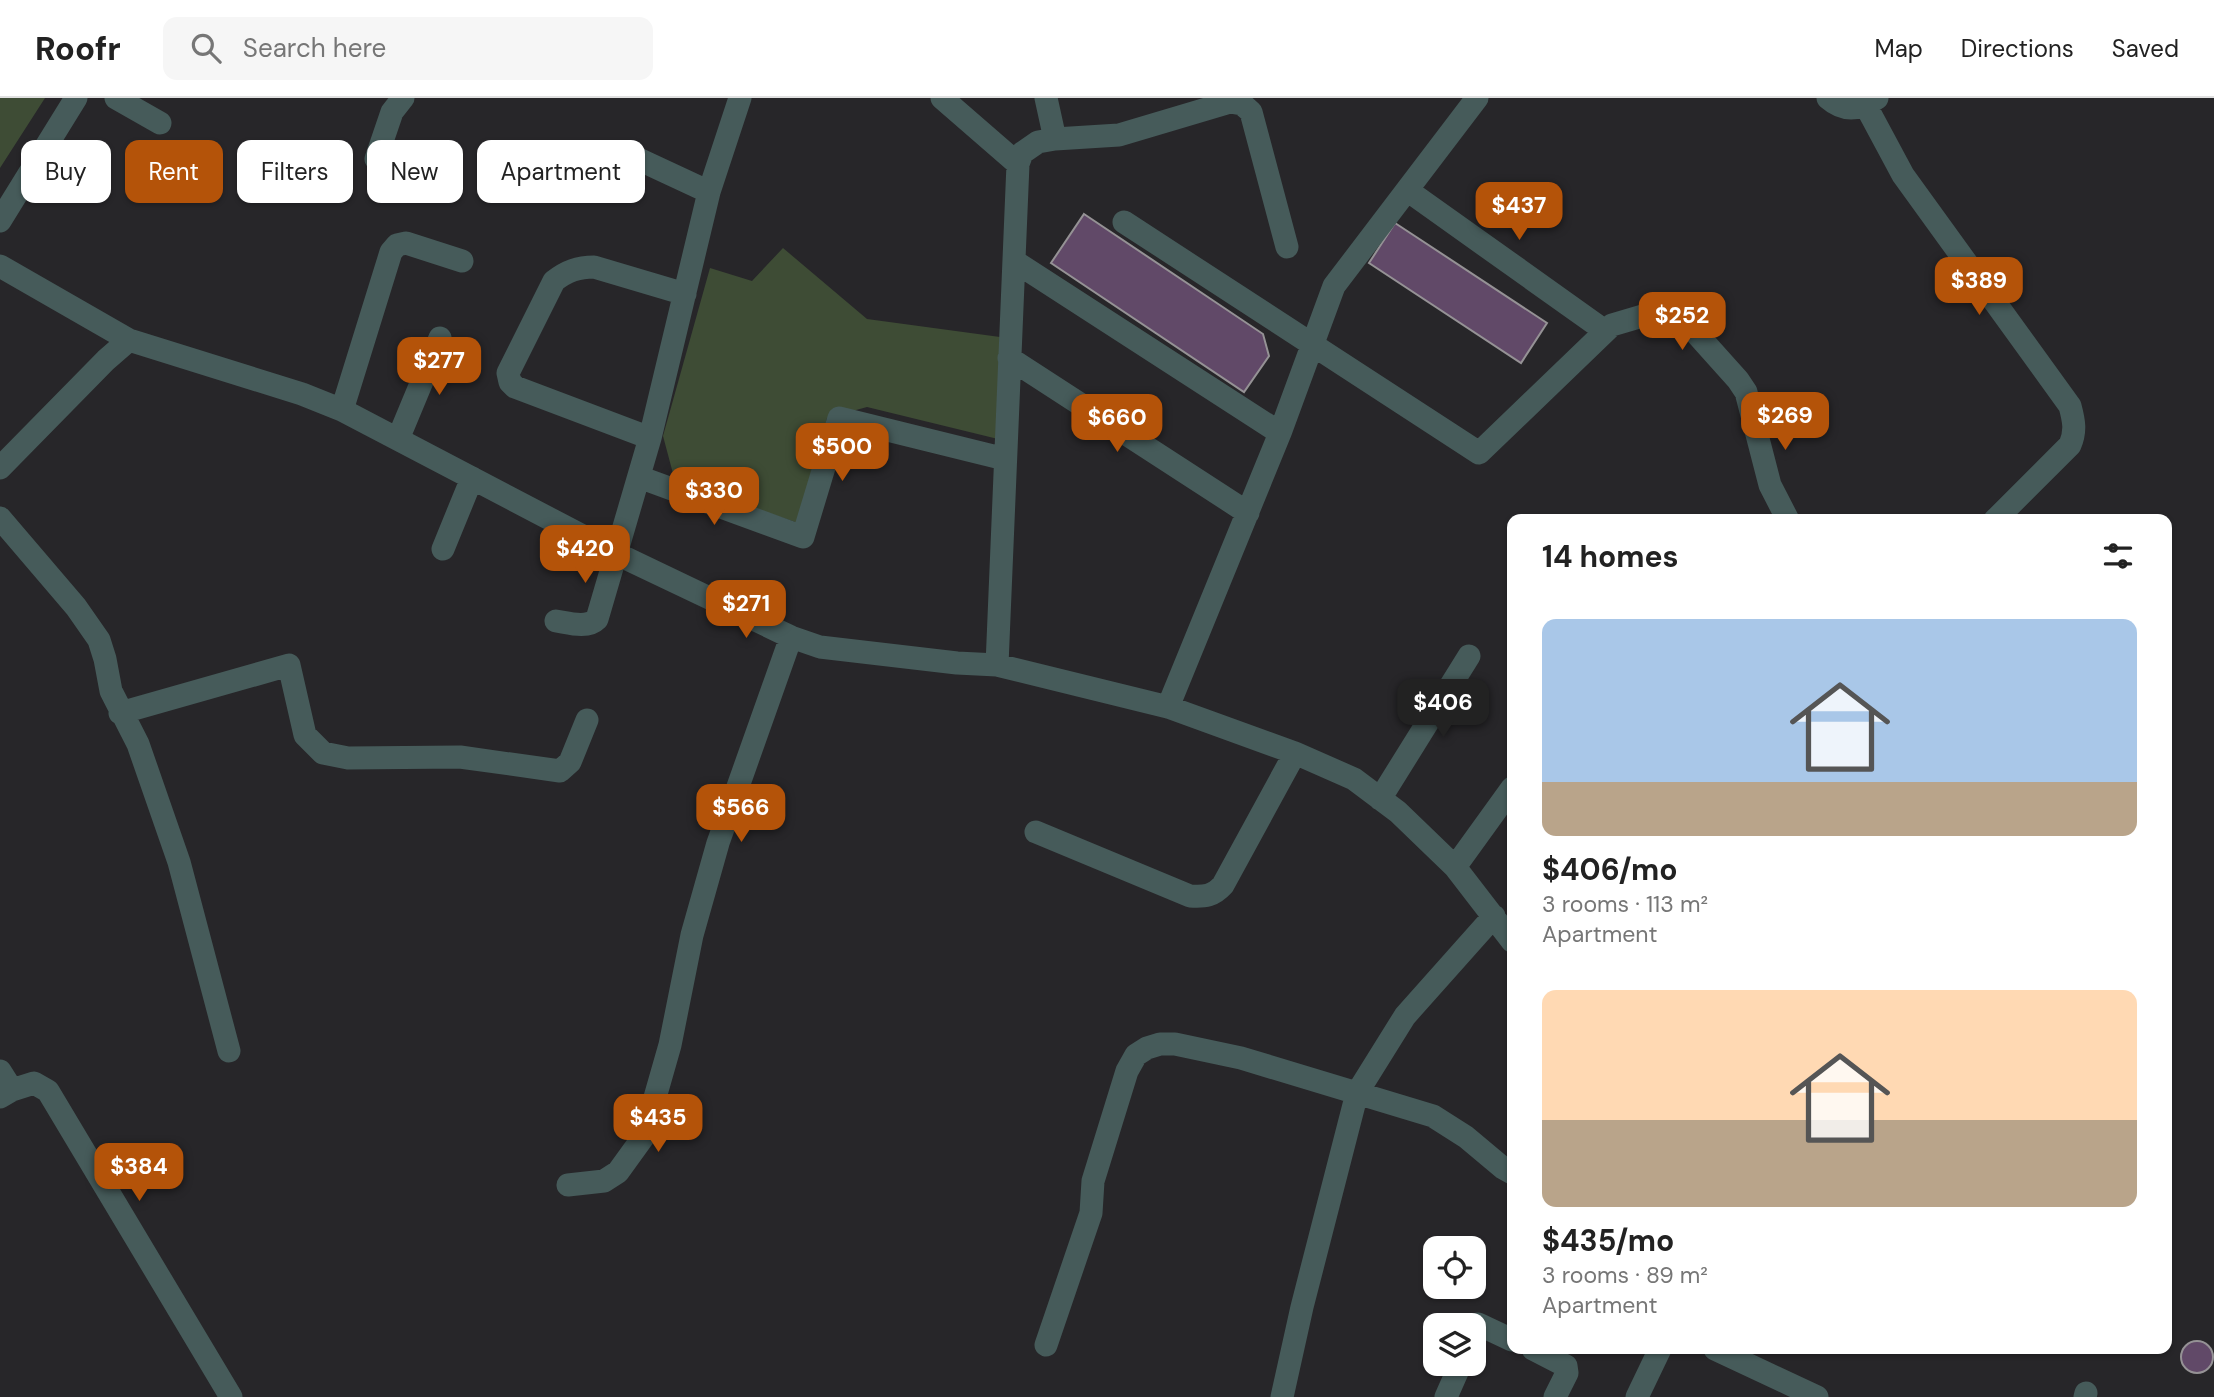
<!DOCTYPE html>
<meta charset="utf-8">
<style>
body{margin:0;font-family:"DM Sans",sans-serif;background:#f6f6f6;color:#222;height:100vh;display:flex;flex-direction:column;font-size:26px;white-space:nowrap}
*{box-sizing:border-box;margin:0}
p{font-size:23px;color:#767676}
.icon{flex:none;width:38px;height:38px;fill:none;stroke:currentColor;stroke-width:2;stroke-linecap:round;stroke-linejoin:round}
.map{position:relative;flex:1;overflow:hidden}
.side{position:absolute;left:1507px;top:416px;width:665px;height:840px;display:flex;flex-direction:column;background:#fff;border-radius:14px;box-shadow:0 2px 5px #0004}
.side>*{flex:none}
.guide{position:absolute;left:21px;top:42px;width:665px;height:63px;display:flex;gap:14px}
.buttons{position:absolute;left:1423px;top:1138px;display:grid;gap:14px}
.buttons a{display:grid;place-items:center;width:63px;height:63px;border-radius:14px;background:#fff;box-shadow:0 2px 5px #0004;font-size:35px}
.price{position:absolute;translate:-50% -60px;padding:0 16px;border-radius:14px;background:#b45309;color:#fff;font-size:23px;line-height:46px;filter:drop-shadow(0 2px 4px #0008)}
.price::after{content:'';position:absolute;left:50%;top:42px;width:21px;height:16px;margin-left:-10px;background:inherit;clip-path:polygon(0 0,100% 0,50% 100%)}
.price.current{background:#222;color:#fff}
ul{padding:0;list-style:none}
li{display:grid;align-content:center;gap:14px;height:371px;padding:0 35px}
li span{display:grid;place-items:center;height:217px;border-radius:14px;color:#555}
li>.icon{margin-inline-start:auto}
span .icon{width:126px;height:126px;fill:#fffc;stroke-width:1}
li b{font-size:30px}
h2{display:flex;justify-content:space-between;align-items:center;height:84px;padding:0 35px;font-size:30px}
.pill{padding:0 24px;border-radius:14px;background:#fff;box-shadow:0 2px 5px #0004;font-size:24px;line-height:63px}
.pill.current{background:#b45309;color:#fff}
header{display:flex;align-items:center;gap:42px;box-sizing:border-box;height:98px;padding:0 35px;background:#fff;border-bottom:2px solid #e0e0e0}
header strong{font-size:33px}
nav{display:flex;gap:38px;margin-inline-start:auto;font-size:24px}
.search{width:490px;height:63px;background:#f6f6f6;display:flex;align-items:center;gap:18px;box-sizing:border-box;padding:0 24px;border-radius:14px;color:#767676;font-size:26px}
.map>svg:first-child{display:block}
.green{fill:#3e4c35}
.building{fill:#614968;stroke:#959295;stroke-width:2}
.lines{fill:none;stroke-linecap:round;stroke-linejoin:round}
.minor{stroke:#465b5a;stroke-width:23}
</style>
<header>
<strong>Roofr</strong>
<div class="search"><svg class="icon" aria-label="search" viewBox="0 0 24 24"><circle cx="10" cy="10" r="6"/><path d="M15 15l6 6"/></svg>Search here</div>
<nav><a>Map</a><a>Directions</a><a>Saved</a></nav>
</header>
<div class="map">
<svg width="2214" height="1299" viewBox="0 0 2214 1299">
<rect width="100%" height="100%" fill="#272629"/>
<!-- green -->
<path class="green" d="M0 0H45L0 70Z
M783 150 867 221 1000 239 998 341 867 309 827 320 801 426 675 383 663 338 710 170 752 183Z"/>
<!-- building -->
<path class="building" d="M1084 116 1263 236 1269 258 1244 294 1051 165Z
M1395 125 1547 225 1521 265 1369 165Z
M2181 1259a16 16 0 1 1 32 0a16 16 0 1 1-32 0Z"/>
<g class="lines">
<!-- minor -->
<path class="minor" d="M116 0 160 25
M942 0 1018 66
M1046 0 1055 41
M1828 0C1844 14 1860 12 1877 0
M1866 8 1903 77 2070 308C2074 323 2076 333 2070 347L1995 422
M636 60 709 94
M376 61 392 14 403 0
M1407 92 1605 233
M0 123 76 0
M1124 124 1479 355 1612 227 1656 214 1675 215 1686 224 1738 282 1746 294 1770 387 1788 422
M1014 163 1280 335
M0 168 129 242 302 296 342 312 617 456 791 539 820 549 957 565 997 567 1168 609 1295 655 1354 681 1398 714 1455 769 1512 843
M1009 260 1248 415
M342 312 391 154 397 147 406 145 462 163
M650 340 515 289 510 284 508 275 554 183C567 173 578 169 594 169L685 196
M398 341 440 240
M0 370 106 262 129 242
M639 379 803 439 839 320 1005 361
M0 420 76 509 99 542 105 561 111 593 138 646 179 764 229 953
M443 451 472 380
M556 523C569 525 587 531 597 521L650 340 709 94 740 0
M997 567 1018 66 1022 55 1038 44 1055 41 1119 37 1230 4 1242 6 1251 14 1287 149
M1168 609 1280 335 1334 188 1477 0
M120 615 289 567 305 637 323 655 348 660 460 659 560 673 570 664 587 622
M1380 701 1469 558
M1036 734 1190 798C1205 799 1213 798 1223 787L1295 655
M1455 769 1512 690
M0 973 12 992
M0 999 12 992 34 985 48 993 231 1299
M568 1087 604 1083 618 1074 644 1038 670 947 692 837 718 745 791 539
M1474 1236 1478 1226 1512 1242
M1046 1247 1091 1115 1093 1083 1127 973 1136 957 1147 950 1160 946H1175L1241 960 1433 1018 1466 1039 1503 1070 1512 1075
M1533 1251 1566 1268 1567 1275 1555 1299
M1715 1251 1817 1299
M1282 1299 1302 1209 1357 995 1405 918 1494 818
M1446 1299 1461 1265
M1637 1299 1660 1251
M2085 1299 2086 1295"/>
</g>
</svg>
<div class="buttons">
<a><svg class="icon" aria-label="locate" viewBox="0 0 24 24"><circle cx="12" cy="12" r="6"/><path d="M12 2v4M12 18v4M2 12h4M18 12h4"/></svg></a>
<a><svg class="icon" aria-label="layers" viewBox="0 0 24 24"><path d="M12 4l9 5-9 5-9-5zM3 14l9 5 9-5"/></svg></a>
</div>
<b class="price" style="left:1519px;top:144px">$437</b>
<b class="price" style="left:1979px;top:219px">$389</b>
<b class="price" style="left:1682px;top:254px">$252</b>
<b class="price" style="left:439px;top:299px">$277</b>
<b class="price" style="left:1785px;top:354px">$269</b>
<b class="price" style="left:1117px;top:356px">$660</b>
<b class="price" style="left:842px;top:385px">$500</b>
<b class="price" style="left:714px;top:429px">$330</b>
<b class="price" style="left:585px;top:487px">$420</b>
<b class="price" style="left:746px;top:542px">$271</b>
<b class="price current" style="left:1443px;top:641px">$406</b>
<b class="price" style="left:741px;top:746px">$566</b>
<b class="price" style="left:658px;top:1056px">$435</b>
<b class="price" style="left:139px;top:1105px">$384</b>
<div class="guide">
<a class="pill">Buy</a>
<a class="pill current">Rent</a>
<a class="pill">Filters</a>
<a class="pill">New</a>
<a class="pill">Apartment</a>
</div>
<section class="side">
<h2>14 homes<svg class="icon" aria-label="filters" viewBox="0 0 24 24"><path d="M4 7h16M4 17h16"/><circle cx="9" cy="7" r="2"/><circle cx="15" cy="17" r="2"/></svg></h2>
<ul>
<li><span style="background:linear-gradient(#a9c7e8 75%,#b9a48a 0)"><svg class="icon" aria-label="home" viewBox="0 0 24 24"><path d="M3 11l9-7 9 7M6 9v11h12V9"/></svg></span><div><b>$406/mo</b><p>3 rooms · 113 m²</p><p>Apartment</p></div></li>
<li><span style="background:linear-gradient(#ffd9b3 60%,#b9a48a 0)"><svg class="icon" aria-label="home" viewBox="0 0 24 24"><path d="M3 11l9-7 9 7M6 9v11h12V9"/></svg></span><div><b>$435/mo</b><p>3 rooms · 89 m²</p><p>Apartment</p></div></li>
</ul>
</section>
</div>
